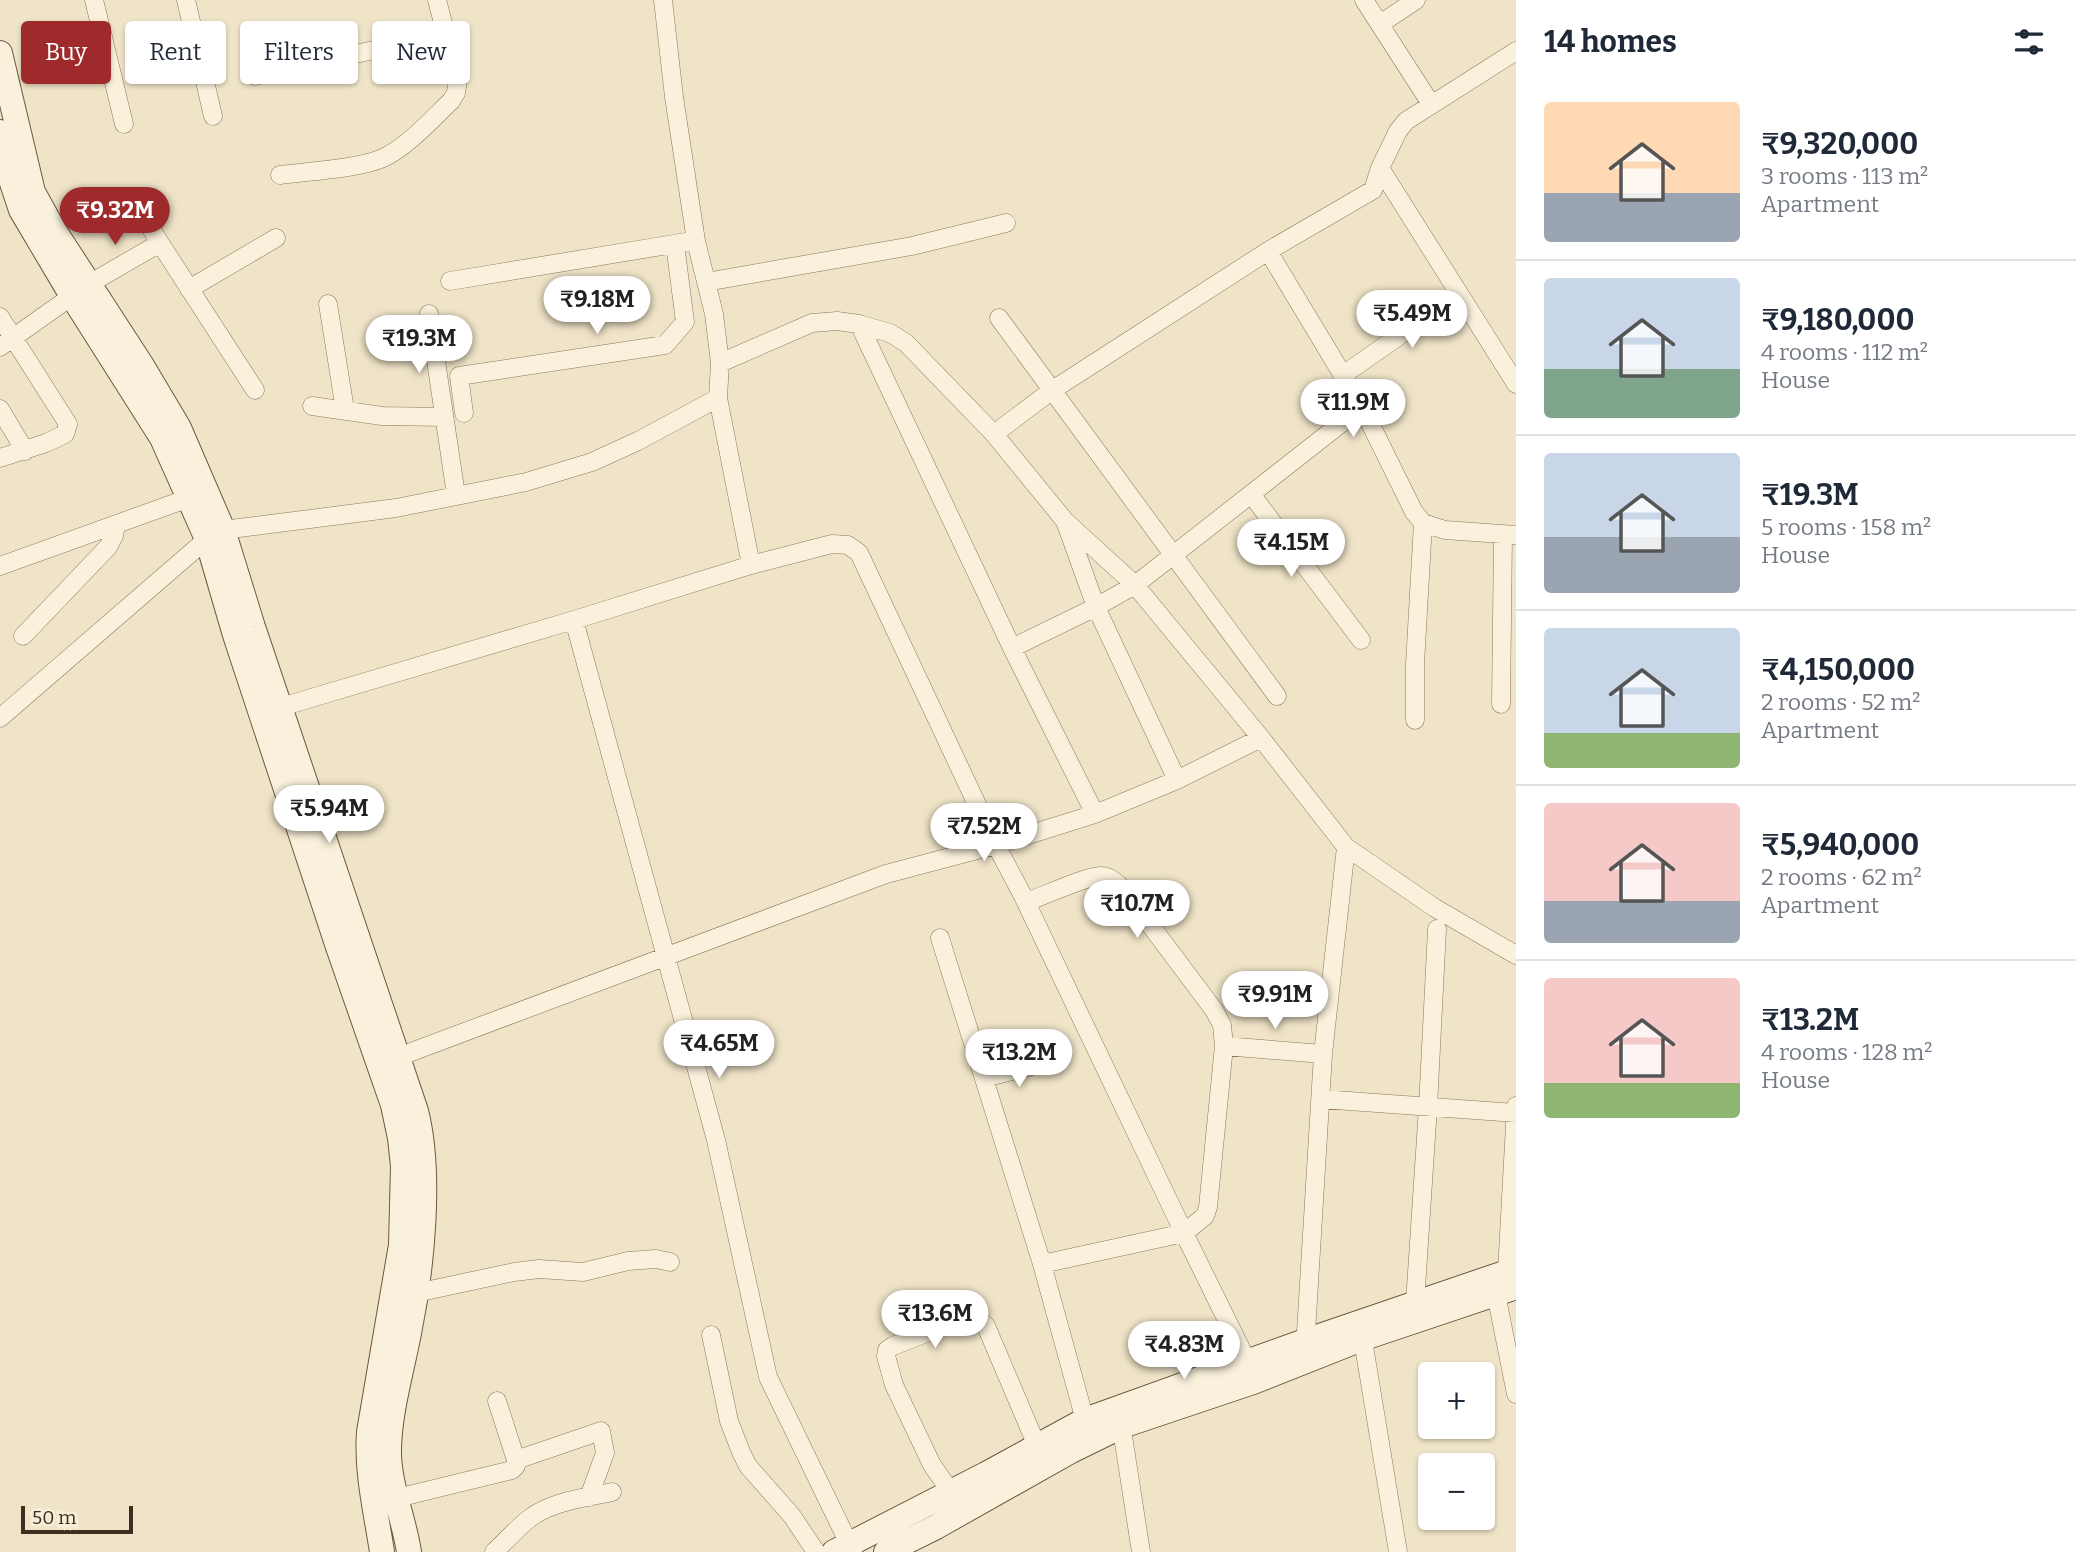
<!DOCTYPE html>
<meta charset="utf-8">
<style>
body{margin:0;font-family:Bitter,serif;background:#f6f6f7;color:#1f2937;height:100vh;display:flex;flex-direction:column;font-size:26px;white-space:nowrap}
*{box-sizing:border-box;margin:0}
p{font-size:23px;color:#747a83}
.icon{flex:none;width:38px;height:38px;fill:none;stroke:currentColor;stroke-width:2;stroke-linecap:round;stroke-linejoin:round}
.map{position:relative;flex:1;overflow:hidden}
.panel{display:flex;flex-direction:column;background:#fff;width:560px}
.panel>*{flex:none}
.hud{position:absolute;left:21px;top:21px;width:665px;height:63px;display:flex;gap:14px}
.tools{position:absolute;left:1418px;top:1362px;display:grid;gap:14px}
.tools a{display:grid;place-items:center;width:77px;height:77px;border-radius:7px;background:#fff;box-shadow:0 2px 5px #0004;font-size:35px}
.scale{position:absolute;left:21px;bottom:18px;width:112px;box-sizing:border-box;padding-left:7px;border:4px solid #3d2e20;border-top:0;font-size:19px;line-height:24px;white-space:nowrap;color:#3d2e20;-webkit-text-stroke:5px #f7eed8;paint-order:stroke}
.price{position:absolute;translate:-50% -60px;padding:0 16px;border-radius:24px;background:#fff;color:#222;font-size:23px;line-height:46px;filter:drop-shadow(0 2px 4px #0008)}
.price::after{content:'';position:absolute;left:50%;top:42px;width:21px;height:16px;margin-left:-10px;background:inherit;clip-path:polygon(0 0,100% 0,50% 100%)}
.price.current{background:#9e2a2b;color:#fff}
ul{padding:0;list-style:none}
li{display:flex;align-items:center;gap:21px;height:175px;padding:0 28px}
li+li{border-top:2px solid #e0e1e3}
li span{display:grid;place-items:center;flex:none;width:196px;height:140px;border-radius:7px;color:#555}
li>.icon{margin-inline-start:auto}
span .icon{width:84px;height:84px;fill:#fffc;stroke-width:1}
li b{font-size:30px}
h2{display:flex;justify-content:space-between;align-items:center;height:84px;padding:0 28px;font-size:30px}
.pill{padding:0 24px;border-radius:7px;background:#fff;box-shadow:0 2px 5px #0004;font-size:24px;line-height:63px}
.pill.current{background:#9e2a2b;color:#fff}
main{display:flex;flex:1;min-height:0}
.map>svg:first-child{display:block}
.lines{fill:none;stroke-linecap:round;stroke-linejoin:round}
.street-casing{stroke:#8d765c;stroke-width:19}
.secondary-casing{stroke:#6f573f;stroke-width:26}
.street{stroke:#faf1dc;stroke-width:18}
.secondary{stroke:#faf1dc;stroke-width:24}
</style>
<main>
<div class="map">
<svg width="1516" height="1552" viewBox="0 0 1516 1552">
<rect width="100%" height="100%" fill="#f0e4c8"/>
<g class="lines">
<defs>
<path id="street" d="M94 0 124 124
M186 0 213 116
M1364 0 1431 104
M1380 24 1416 0
M255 76 447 34
M1380 168 1516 384
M280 175C309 171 358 169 383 158 407 147 432 119 451 101L456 93 458 80 437 0
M134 198 156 237 255 390
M1268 251 1373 190 1380 168 1398 131 1406 121 1516 51
M450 281 686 242
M706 282 912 246 1006 223
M189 289 276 238
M328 304 345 410
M429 314 456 495
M0 317 68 424 65 434 46 443 0 458
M999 318 1277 696
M859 324 890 333 906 343 994 434 1051 391 1268 251 1362 407 1135 585 1261 738 1346 847 1435 908 1516 955
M0 347 89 284 160 243
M720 363 812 323 837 321 859 324 1012 648 1095 814
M1343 375 1459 294
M312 406 382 416 444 417
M1362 407 1414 512 1423 523 1445 530 1516 535
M0 409 25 451
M464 413 459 376 665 345 685 322 675 244
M994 434 1065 521 1135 585 1096 607 1065 521
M1251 494 1361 640
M751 565 832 544 848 545 859 553 996 845 1023 896 1184 1233 1042 1264
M0 566 189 498
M574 620 716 1140 768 1377 853 1552
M23 636 108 547 114 536 116 524
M1012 648 1096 607 1177 780
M1501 704 1503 535
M271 710 574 620 751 565 718 398 720 363 714 314 696 241 674 97 663 0
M0 718 207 539 223 530 396 508 526 482 592 462 638 441 718 398
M1415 720V664L1423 523
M1026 902C1041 897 1089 875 1101 876 1111 876 1117 884 1124 890L1214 1010 1222 1025 1224 1046 1208 1207 1205 1216 1184 1233 1247 1361
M940 938 1042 1264 1088 1431
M1224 1046 1323 1054
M398 1057 886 874 996 845 1095 814 1177 780 1261 738
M984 1078 1044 1063
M1321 1099 1516 1113
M1507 1272 1516 1106
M416 1293 514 1272 539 1269 583 1272 628 1261 656 1259 670 1262
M1496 1294 1516 1394
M1415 1303 1428 1107 1437 929
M1361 1328 1398 1552
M711 1335 729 1421 741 1452 748 1466 792 1516 816 1552
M1305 1349 1323 1054 1346 847
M1120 1417 1141 1552
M516 1460 601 1431 605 1453 589 1497
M951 1492 932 1465 894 1385 886 1356 887 1350 893 1346 967 1317 977 1318 986 1326 1037 1446
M397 1498 512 1470 516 1466V1460L497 1401
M494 1552C506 1541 517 1528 530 1518 552 1501 585 1498 612 1492"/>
<path id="secondary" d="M0 53 33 192 54 230 141 364 179 428 223 530 253 627 416 1111C432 1174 422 1269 409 1333 402 1370 390 1410 389 1448 388 1483 404 1518 409 1552
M0 132 12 183 21 210 72 296 162 438 207 539 235 635 338 947 393 1105 400 1138 403 1166 401 1245 369 1432C366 1472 376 1512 382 1552
M834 1552 986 1474 1085 1420 1305 1341 1516 1269
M886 1552 936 1527 1071 1451 1122 1426 1253 1382 1364 1338 1516 1287"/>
</defs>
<!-- street casing -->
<use href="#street" class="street-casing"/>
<!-- secondary casing -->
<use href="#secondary" class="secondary-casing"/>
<!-- street -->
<use href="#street" class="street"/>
<!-- secondary -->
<use href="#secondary" class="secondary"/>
</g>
</svg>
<div class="tools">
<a>+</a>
<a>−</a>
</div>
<div class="scale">50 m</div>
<b class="price current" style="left:115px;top:247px">₹9.32M</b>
<b class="price" style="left:597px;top:336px">₹9.18M</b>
<b class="price" style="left:1412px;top:350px">₹5.49M</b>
<b class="price" style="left:419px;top:375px">₹19.3M</b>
<b class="price" style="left:1353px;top:439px">₹11.9M</b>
<b class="price" style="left:1291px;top:579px">₹4.15M</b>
<b class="price" style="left:329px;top:845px">₹5.94M</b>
<b class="price" style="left:984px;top:863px">₹7.52M</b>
<b class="price" style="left:1137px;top:940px">₹10.7M</b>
<b class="price" style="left:1275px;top:1031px">₹9.91M</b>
<b class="price" style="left:719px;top:1080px">₹4.65M</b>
<b class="price" style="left:1019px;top:1089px">₹13.2M</b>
<b class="price" style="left:935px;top:1350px">₹13.6M</b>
<b class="price" style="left:1184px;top:1381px">₹4.83M</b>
<div class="hud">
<a class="pill current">Buy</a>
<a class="pill">Rent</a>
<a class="pill">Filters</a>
<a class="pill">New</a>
</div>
</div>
<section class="panel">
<h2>14 homes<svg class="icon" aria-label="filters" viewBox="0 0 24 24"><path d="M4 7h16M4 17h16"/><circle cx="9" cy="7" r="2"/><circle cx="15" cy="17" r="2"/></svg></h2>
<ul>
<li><span style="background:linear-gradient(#ffd9b3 65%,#9aa5b1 0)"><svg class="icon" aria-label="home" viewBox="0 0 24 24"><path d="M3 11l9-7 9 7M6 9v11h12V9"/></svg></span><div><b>₹9,320,000</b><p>3 rooms · 113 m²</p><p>Apartment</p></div></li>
<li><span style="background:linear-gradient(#c9d6e8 65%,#7fa58c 0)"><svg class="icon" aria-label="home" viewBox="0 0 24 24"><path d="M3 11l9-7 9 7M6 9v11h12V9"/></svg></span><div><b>₹9,180,000</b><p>4 rooms · 112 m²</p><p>House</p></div></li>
<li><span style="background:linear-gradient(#c9d6e8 60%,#9aa5b1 0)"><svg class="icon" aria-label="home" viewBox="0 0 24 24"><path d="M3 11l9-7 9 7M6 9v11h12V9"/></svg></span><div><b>₹19.3M</b><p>5 rooms · 158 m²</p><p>House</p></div></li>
<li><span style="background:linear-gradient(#c9d6e8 75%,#8fb573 0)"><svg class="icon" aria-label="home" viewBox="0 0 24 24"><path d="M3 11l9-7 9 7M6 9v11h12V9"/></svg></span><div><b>₹4,150,000</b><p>2 rooms · 52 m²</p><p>Apartment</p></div></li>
<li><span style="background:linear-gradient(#f6c9c9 70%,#9aa5b1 0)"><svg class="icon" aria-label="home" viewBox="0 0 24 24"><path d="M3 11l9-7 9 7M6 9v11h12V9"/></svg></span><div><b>₹5,940,000</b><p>2 rooms · 62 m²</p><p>Apartment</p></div></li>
<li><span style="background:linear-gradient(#f6c9c9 75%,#8fb573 0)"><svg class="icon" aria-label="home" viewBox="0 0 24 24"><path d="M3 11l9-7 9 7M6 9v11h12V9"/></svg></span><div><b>₹13.2M</b><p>4 rooms · 128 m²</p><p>House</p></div></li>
</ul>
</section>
</main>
